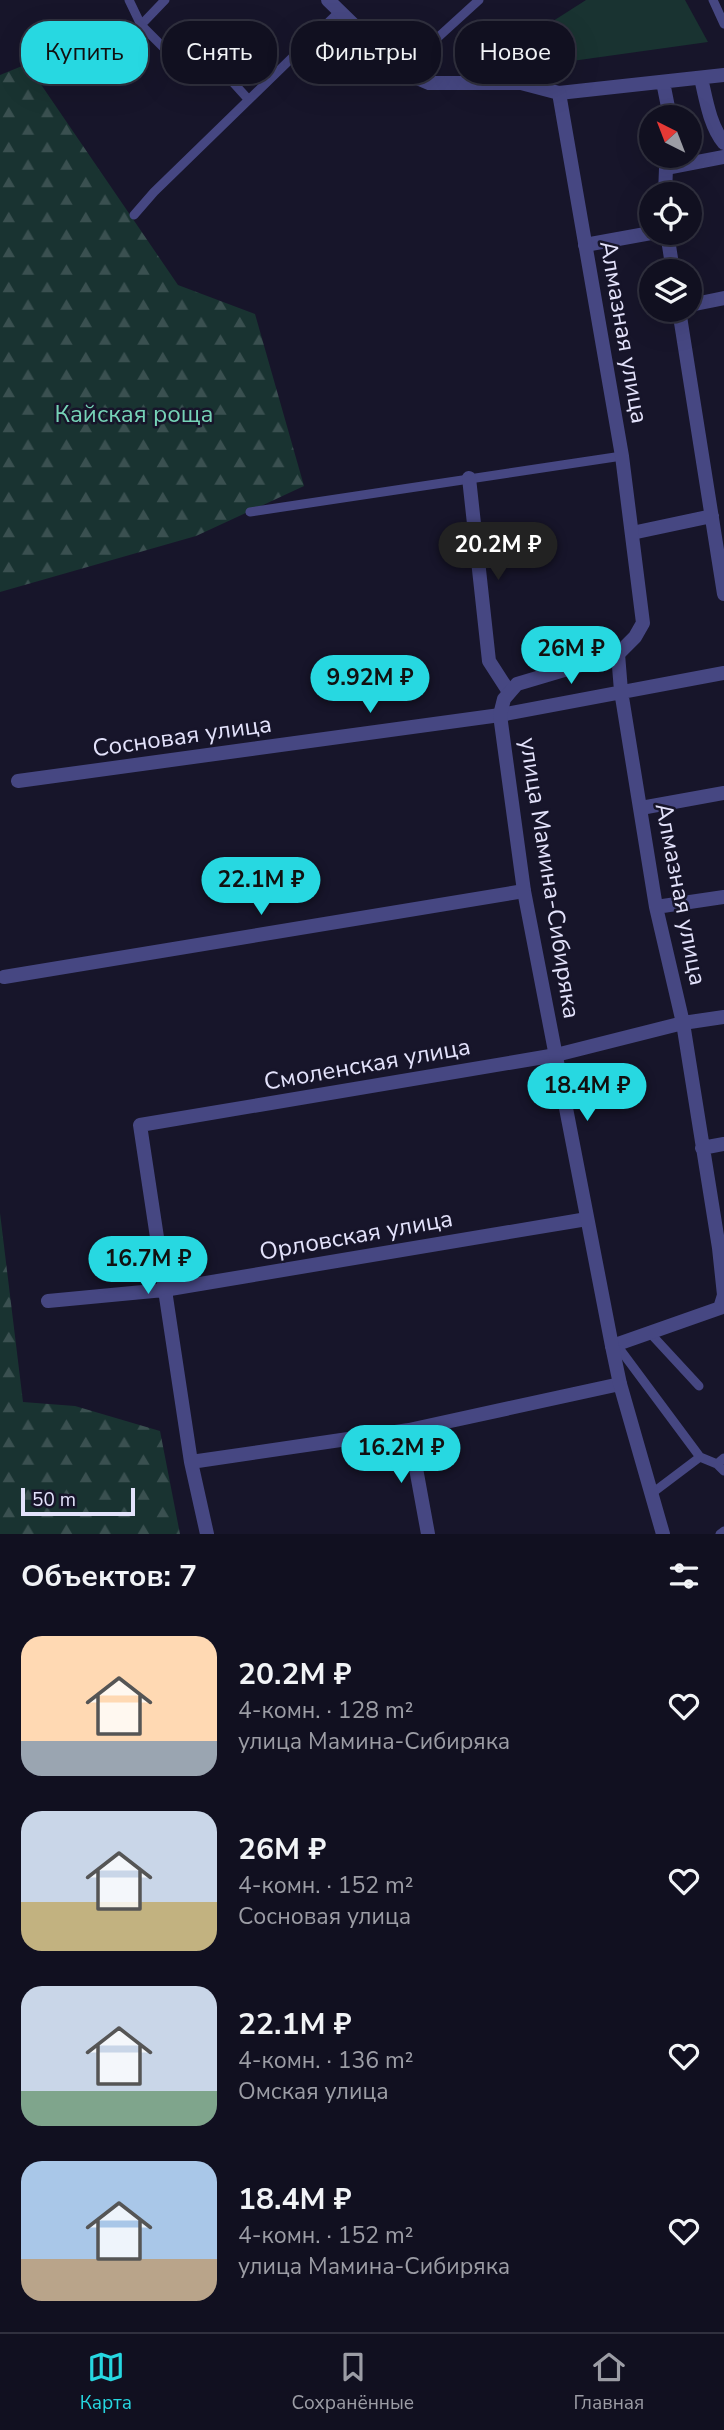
<!DOCTYPE html>
<html lang="ru">
<meta charset="utf-8">
<style>
body{margin:0;font-family:"Nunito Sans",sans-serif;background:#1e1e2d;color:#f1f3f6;height:100vh;display:flex;flex-direction:column;font-size:26px;white-space:nowrap}
*{box-sizing:border-box;margin:0}
p{font-size:23px;color:#9c9da5}
.icon{flex:none;width:38px;height:38px;fill:none;stroke:currentColor;stroke-width:2;stroke-linecap:round;stroke-linejoin:round}
.map{position:relative;height:1534px;overflow:hidden}
.side{display:flex;flex-direction:column;background:#111020;flex:1}
.side>*{flex:none}
.banner{position:absolute;left:21px;top:21px;width:682px;height:63px;display:flex;gap:14px}
.needle{width:46px;rotate:318deg}
.fabs{position:absolute;left:639px;top:105px;display:grid;gap:14px}
.fabs a{display:grid;place-items:center;width:63px;height:63px;border-radius:50%;background:#111020;box-shadow:0 7px 28px #0002,0 0 0 2px #30303e;font-size:35px}
.scale{position:absolute;left:21px;bottom:18px;width:114px;box-sizing:border-box;padding-left:7px;border:4px solid #e3e2fb;border-top:0;font-size:19px;line-height:24px;white-space:nowrap;color:#e3e2fb;-webkit-text-stroke:5px #17152a;paint-order:stroke}
.price{position:absolute;translate:-50% -60px;padding:0 16px;border-radius:24px;background:#27d8e1;color:#111;font-size:23px;line-height:46px;filter:drop-shadow(0 2px 4px #0008)}
.price::after{content:'';position:absolute;left:50%;top:42px;width:21px;height:16px;margin-left:-10px;background:inherit;clip-path:polygon(0 0,100% 0,50% 100%)}
.price.current{background:#222;color:#fff}
ul{padding:0;list-style:none}
li{display:flex;align-items:center;gap:21px;height:175px;padding:0 21px}
li span{display:grid;place-items:center;flex:none;width:196px;height:140px;border-radius:21px;color:#555}
li>.icon{margin-inline-start:auto}
span .icon{width:84px;height:84px;fill:#fffc;stroke-width:1}
li b{font-size:30px}
h2{display:flex;justify-content:space-between;align-items:center;height:84px;padding:0 21px;font-size:30px}
.chip{padding:0 24px;border-radius:28px;background:#111020;box-shadow:0 7px 28px #0002,0 0 0 2px #30303e;font-size:24px;line-height:63px}
.chip.current{background:#27d8e1;color:#111}
.tab-bar{display:flex;justify-content:space-around;align-items:center;height:98px;border-top:2px solid #30303e;background:#111020;font-size:19px;color:#9c9da5}
.tab-bar a{display:grid;justify-items:center;gap:4px}
.tab-bar .current{color:#27d8e1}
.map>svg:first-child{display:block}
.green{fill:#193331}
.forest{fill:url(#forest-firs)}
.lines{fill:none;stroke-linecap:round;stroke-linejoin:round}
.service{stroke:#464782;stroke-width:9}
.minor{stroke:#464782;stroke-width:14}
.tertiary{stroke:#464782;stroke-width:14}
.labels{text-anchor:middle;stroke-width:5;stroke-linejoin:round;paint-order:stroke}
.street-label{font-size:24px;fill:#e3e2fb;stroke:#17152a}
.park-label{font-size:24px;fill:#76d3b7;stroke:#17152a}
</style>
<div class="map">
<svg width="724" height="1534" viewBox="0 0 724 1534">
<defs>
<pattern id="forest-firs" width="22" height="20" patternUnits="userSpaceOnUse" patternTransform="scale(1.75)"><rect width="22" height="20" fill="#193331"/><path d="M5 1l3.5 6h-7zM16 11l3.5 6h-7z" fill="#3a5050"/></pattern>
</defs>
<rect width="100%" height="100%" fill="#17152a"/>
<!-- green -->
<path class="green" d="M586 0H685L708 42 565 62 503 53Z"/>
<!-- forest -->
<path class="forest" d="M27 64 178 285 255 314 304 486 196 536 0 592V75Z
M0 1213 23 1402 75 1406 160 1431 180 1534H0Z"/>
<g class="lines">
<!-- service -->
<path class="service" d="M129 0 141 25 165 0
M713 0 724 24
M220 68 248 99
M401 71 479 0
M87 75 141 25 178 62
M134 215 154 192 340 11
M250 512 622 456
M650 1333 699 1386
M616 1344 700 1457 717 1464
M724 1458 717 1464 724 1471
M651 1494 700 1457
M720 1534 724 1531"/>
<!-- minor -->
<path class="minor" d="M701 78C706 100 710 126 724 143
M663 82 670 117
M559 93 724 75
M666 168 724 157
M665 194 666 168 672 156
M667 233 673 271
M585 245 651 233
M690 305 724 298
M679 310 724 594
M469 478 489 661 509 692
M632 533 712 516
M18 781 500 715 724 673
M641 808 724 793
M656 907 724 897
M4 977 524 891
M702 1148 724 1144
M48 1301 164 1290 587 1219
M612 1346 720 1308 724 1295 719 1248 683 1023 656 907 621 691 618 654
M409 1430 428 1534
M191 1462 409 1430 620 1384
M207 1534 191 1462 140 1125 556 1055 683 1023 724 1017"/>
<!-- tertiary -->
<path class="tertiary" d="M328 0 401 71 429 83H521L559 93 622 456 643 623 635 637 618 654 517 684 504 699 500 715 524 891 612 1346 620 1384 663 1534"/>
</g>
<g class="labels">
<!-- street labels -->
<g class="street-label">
<text transform="translate(624 332) rotate(80)" y="8">Алмазная улица</text>
<text transform="translate(182 736) rotate(-8)" y="8">Сосновая улица</text>
<text transform="translate(550 878) rotate(81)" y="8">улица Мамина-Сибиряка</text>
<text transform="translate(681 894) rotate(79)" y="8">Алмазная улица</text>
<text transform="translate(367 1064) rotate(-10)" y="8">Смоленская улица</text>
<text transform="translate(356 1235) rotate(-10)" y="8">Орловская улица</text>
</g>
<!-- park labels -->
<g class="park-label">
<text x="134" y="422">Кайская роща</text>
</g>
</g>
</svg>
<div class="fabs">
<a><svg class="needle" viewBox="-14 -14 28 28"><path d="M0-13l5 13h-10z" fill="#e53935"/><path d="M0 13l5-13h-10z" fill="#9c9da5"/></svg></a>
<a><svg class="icon" aria-label="locate" viewBox="0 0 24 24"><circle cx="12" cy="12" r="6"/><path d="M12 2v4M12 18v4M2 12h4M18 12h4"/></svg></a>
<a><svg class="icon" aria-label="layers" viewBox="0 0 24 24"><path d="M12 4l9 5-9 5-9-5zM3 14l9 5 9-5"/></svg></a>
</div>
<div class="scale">50 m</div>
<b class="price current" style="left:498px;top:582px">20.2M ₽</b>
<b class="price" style="left:571px;top:686px">26M ₽</b>
<b class="price" style="left:370px;top:715px">9.92M ₽</b>
<b class="price" style="left:261px;top:917px">22.1M ₽</b>
<b class="price" style="left:587px;top:1123px">18.4M ₽</b>
<b class="price" style="left:148px;top:1296px">16.7M ₽</b>
<b class="price" style="left:401px;top:1485px">16.2M ₽</b>
<div class="banner">
<a class="chip current">Купить</a>
<a class="chip">Снять</a>
<a class="chip">Фильтры</a>
<a class="chip">Новое</a>
</div>
</div>
<section class="side">
<h2>Объектов: 7<svg class="icon" aria-label="filters" viewBox="0 0 24 24"><path d="M4 7h16M4 17h16"/><circle cx="9" cy="7" r="2"/><circle cx="15" cy="17" r="2"/></svg></h2>
<ul>
<li><span style="background:linear-gradient(#ffd9b3 75%,#9aa5b1 0)"><svg class="icon" aria-label="home" viewBox="0 0 24 24"><path d="M3 11l9-7 9 7M6 9v11h12V9"/></svg></span><div><b>20.2M ₽</b><p>4-комн. · 128 m²</p><p>улица Мамина-Сибиряка</p></div><svg class="icon" aria-label="heart" viewBox="0 0 24 24"><path d="M12 20l-8-8c-3-5 5-10 8-4 3-6 11-1 8 4z"/></svg></li>
<li><span style="background:linear-gradient(#c9d6e8 65%,#c2b280 0)"><svg class="icon" aria-label="home" viewBox="0 0 24 24"><path d="M3 11l9-7 9 7M6 9v11h12V9"/></svg></span><div><b>26M ₽</b><p>4-комн. · 152 m²</p><p>Сосновая улица</p></div><svg class="icon" aria-label="heart" viewBox="0 0 24 24"><path d="M12 20l-8-8c-3-5 5-10 8-4 3-6 11-1 8 4z"/></svg></li>
<li><span style="background:linear-gradient(#c9d6e8 75%,#7fa58c 0)"><svg class="icon" aria-label="home" viewBox="0 0 24 24"><path d="M3 11l9-7 9 7M6 9v11h12V9"/></svg></span><div><b>22.1M ₽</b><p>4-комн. · 136 m²</p><p>Омская улица</p></div><svg class="icon" aria-label="heart" viewBox="0 0 24 24"><path d="M12 20l-8-8c-3-5 5-10 8-4 3-6 11-1 8 4z"/></svg></li>
<li><span style="background:linear-gradient(#a9c7e8 70%,#b9a48a 0)"><svg class="icon" aria-label="home" viewBox="0 0 24 24"><path d="M3 11l9-7 9 7M6 9v11h12V9"/></svg></span><div><b>18.4M ₽</b><p>4-комн. · 152 m²</p><p>улица Мамина-Сибиряка</p></div><svg class="icon" aria-label="heart" viewBox="0 0 24 24"><path d="M12 20l-8-8c-3-5 5-10 8-4 3-6 11-1 8 4z"/></svg></li>
</ul>
</section>
<nav class="tab-bar">
<a class="current"><svg class="icon" aria-label="map" viewBox="0 0 24 24"><path d="M3 6l6-2 6 2 6-2v14l-6 2-6-2-6 2zM9 4v14M15 6v14"/></svg>Карта</a>
<a><svg class="icon" aria-label="saved" viewBox="0 0 24 24"><path d="M7 4h10v16l-5-4-5 4z"/></svg>Сохранённые</a>
<a><svg class="icon" aria-label="home" viewBox="0 0 24 24"><path d="M3 11l9-7 9 7M6 9v11h12V9"/></svg>Главная</a>
</nav>
